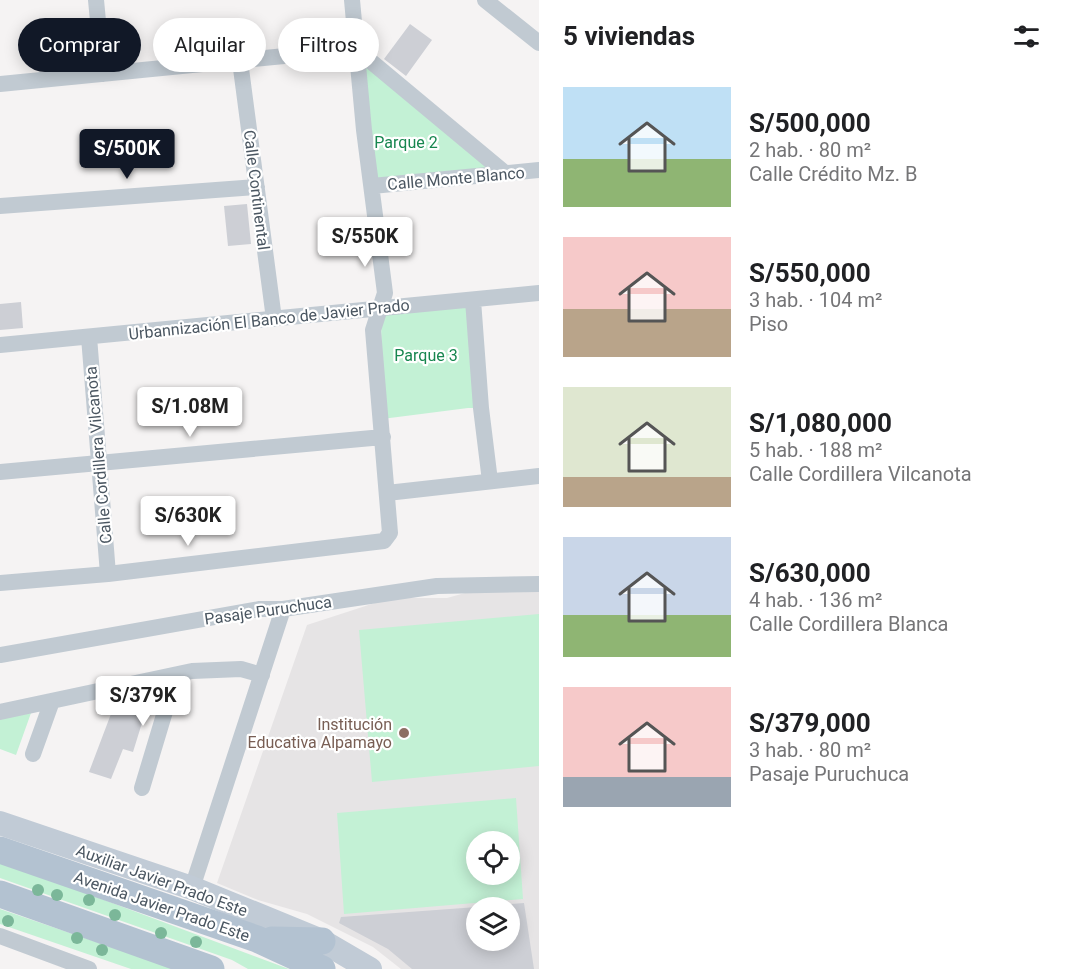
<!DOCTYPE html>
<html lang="es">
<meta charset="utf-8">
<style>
body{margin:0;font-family:Roboto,sans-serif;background:#f2f2f2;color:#202124;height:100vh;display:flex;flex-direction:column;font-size:22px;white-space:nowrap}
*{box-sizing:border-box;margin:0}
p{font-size:20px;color:#757577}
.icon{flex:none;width:33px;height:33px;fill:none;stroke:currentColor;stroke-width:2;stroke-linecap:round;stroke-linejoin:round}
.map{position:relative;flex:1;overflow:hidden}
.sheet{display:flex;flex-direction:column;background:#fff;width:528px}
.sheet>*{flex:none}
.hud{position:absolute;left:18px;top:18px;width:430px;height:54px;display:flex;gap:12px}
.tools{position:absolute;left:466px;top:831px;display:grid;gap:12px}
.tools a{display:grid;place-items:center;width:54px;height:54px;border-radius:50%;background:#fff;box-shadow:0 3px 15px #0003;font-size:30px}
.price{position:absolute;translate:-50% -51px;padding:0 14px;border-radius:6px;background:#fff;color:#222;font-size:20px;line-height:39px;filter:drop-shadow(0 2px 3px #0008)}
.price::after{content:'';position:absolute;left:50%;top:36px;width:18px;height:14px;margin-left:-9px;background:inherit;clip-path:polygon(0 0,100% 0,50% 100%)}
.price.on{background:#111827;color:#fff}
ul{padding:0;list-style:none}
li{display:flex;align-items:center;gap:18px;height:150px;padding:0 24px}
li span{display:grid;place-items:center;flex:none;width:168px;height:120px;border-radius:0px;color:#555}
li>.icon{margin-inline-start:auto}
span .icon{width:72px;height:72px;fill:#fffc;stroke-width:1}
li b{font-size:26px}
h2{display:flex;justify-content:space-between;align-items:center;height:72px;padding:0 24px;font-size:26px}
.chip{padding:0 21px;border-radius:27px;background:#fff;box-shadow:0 3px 15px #0003;font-size:21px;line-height:54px}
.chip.on{background:#111827;color:#fff}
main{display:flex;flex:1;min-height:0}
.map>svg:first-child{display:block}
.education{fill:#e6e4e5;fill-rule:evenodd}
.green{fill:#c3f1d5;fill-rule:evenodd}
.building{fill:#cdcfd5}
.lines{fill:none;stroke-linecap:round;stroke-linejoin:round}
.street{stroke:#c1cad2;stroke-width:16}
.secondary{stroke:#c1cbd6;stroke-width:24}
.primary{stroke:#b3c2d1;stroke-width:27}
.tree{fill:#7bb799}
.education-dot{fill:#8d6e63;stroke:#fff;stroke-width:2}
.labels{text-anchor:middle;stroke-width:4.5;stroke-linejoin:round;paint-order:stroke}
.park-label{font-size:16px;fill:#17864f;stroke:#fff}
.street-label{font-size:16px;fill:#4a5661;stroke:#fff}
.education-label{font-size:16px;fill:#785e54;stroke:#fff;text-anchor:end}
</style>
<main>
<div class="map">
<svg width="539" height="969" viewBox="0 0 539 969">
<rect width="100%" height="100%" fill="#f5f3f3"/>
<!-- education -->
<path class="education" d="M508 581 539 585V969H401L373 947 307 914 258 900 217 883 307 625 390 598H447ZM477 842H510V874H477ZM477 908H510V940H477Z"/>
<!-- green -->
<path class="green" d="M358 52 505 173 373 185Z
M473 300 481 408H468L382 419 381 309Z
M539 614V766L372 782 359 630Z
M31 713 16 755 0 749V719Z
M516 798 523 899 344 914 337 813ZM477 842H510V874H477Z
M0 861 289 969H248L232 960 0 878Z
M0 909 175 969H131L0 924Z"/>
<!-- building -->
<path class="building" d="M90 18 94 59 74 61 70 20Z
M410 24 432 40 406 76 384 59Z
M247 204 251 244 228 246 224 206Z
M21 302 23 328 0 330V304Z
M150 697 133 752 123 749 111 779 89 772 117 698Z
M524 903 534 969H412L388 949 339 923 341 917 477 907V940H510V908H486V906Z"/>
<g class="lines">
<!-- street -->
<path class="street" d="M96 0 103 74
M485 0 539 43
M240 61 274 319
M0 84 356 49 505 173
M372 186 539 170
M0 206 257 187
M473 300 481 408 490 481
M89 337 108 574
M0 345 539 293
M0 472 383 437
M387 493 539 476
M0 583 108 574 384 541 390 533 373 330 385 293 364 130 352 0
M0 655 260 609H283L437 586 539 584
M0 712 192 671 241 669 262 675
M33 754 52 701
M142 788 176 675
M192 888 283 609
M0 936 89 969"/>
<!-- secondary -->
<path class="secondary" d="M0 823 192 888 322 941 370 969"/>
<!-- primary -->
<path class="primary" d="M0 850 257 939 322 969
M0 894 211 969
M272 940 322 941"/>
</g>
<!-- trees -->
<g class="tree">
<circle cx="38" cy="890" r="6"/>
<circle cx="57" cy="895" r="6"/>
<circle cx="89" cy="900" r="6"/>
<circle cx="115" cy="915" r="6"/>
<circle cx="8" cy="921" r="6"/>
<circle cx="161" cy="933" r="6"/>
<circle cx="77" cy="938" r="6"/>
<circle cx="196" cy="942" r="6"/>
<circle cx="102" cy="950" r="6"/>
</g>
<!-- markers -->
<circle class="education-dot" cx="404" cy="733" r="6"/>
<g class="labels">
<!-- park labels -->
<g class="park-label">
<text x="406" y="148">Parque 2</text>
<text x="426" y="361">Parque 3</text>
</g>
<!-- street labels -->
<g class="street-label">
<text transform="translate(456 178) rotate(-5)" y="6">Calle Monte Blanco</text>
<text transform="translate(257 190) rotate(83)" y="6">Calle Continental</text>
<text transform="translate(269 319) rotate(-6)" y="6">Urbannización El Banco de Javier Prado</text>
<text transform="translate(98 455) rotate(-95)" y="6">Calle Cordillera Vilcanota</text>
<text transform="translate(268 610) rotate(-8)" y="6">Pasaje Puruchuca</text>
<text transform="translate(162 880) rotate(20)" y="6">Auxiliar Javier Prado Este</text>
<text transform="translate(162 906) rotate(19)" y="6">Avenida Javier Prado Este</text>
</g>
<!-- education labels -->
<g class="education-label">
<text x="392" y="730">Institución<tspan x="392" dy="18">Educativa Alpamayo</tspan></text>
</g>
</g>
</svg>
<div class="tools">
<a><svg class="icon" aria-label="locate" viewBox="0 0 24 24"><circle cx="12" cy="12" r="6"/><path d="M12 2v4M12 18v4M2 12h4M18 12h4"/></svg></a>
<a><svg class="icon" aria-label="layers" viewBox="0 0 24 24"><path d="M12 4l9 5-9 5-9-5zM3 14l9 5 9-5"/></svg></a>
</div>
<b class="price on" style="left:127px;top:180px">S/500K</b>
<b class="price" style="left:365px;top:268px">S/550K</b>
<b class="price" style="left:190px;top:438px">S/1.08M</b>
<b class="price" style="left:188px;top:547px">S/630K</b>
<b class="price" style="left:143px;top:727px">S/379K</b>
<div class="hud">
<a class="chip on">Comprar</a>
<a class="chip">Alquilar</a>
<a class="chip">Filtros</a>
</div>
</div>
<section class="sheet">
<h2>5 viviendas<svg class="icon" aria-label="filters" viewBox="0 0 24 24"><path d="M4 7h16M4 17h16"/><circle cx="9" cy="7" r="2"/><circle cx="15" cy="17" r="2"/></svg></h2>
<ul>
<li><span style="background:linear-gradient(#bfe0f5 60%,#8fb573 0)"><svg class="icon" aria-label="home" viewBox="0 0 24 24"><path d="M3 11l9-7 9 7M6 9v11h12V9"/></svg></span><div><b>S/500,000</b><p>2 hab. · 80 m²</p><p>Calle Crédito Mz. B</p></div></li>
<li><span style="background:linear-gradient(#f6c9c9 60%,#b9a48a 0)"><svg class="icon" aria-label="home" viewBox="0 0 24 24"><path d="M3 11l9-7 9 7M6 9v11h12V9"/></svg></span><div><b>S/550,000</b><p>3 hab. · 104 m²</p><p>Piso</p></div></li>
<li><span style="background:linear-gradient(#dfe7d0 75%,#b9a48a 0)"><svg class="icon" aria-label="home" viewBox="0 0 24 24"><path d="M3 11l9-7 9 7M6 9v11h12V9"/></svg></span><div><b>S/1,080,000</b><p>5 hab. · 188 m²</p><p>Calle Cordillera Vilcanota</p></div></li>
<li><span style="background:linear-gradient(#c9d6e8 65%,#8fb573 0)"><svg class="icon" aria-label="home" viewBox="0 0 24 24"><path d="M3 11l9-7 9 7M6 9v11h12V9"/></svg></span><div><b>S/630,000</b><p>4 hab. · 136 m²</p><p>Calle Cordillera Blanca</p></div></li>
<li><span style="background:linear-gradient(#f6c9c9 75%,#9aa5b1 0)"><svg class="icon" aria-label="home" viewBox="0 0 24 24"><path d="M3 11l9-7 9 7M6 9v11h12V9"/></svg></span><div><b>S/379,000</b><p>3 hab. · 80 m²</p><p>Pasaje Puruchuca</p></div></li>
</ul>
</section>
</main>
